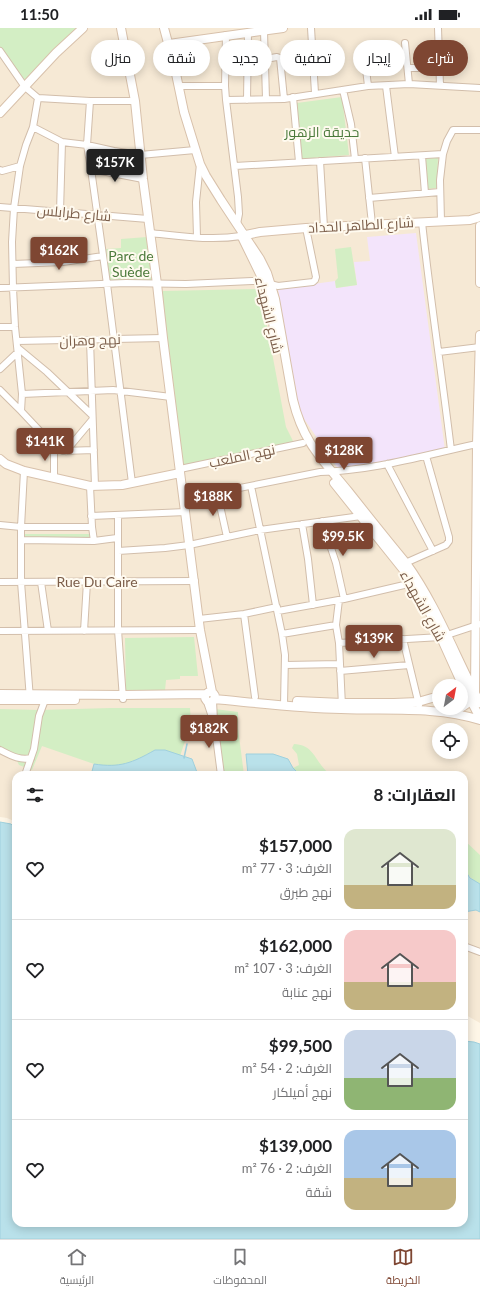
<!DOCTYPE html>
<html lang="ar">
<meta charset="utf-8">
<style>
body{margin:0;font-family:Lato,Cairo,sans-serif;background:#f2f2f2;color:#202124;direction:rtl;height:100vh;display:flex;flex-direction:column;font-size:15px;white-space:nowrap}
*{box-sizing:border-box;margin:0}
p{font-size:13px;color:#757577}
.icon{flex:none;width:22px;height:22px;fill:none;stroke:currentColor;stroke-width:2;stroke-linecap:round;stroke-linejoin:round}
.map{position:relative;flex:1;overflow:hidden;direction:ltr}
.side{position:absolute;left:12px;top:743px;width:456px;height:456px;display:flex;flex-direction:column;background:#fff;border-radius:12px;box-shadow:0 2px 10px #0003;direction:rtl}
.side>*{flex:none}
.hud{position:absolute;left:12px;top:12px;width:456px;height:36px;direction:rtl;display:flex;gap:8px}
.needle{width:26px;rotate:32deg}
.tools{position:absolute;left:432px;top:651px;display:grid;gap:8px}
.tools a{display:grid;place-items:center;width:36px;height:36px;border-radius:50%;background:#fff;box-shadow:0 2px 10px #0003;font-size:20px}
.price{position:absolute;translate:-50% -34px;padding:0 9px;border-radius:4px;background:#7e4632;color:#fff;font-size:13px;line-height:26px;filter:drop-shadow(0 1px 2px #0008)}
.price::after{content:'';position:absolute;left:50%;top:24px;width:12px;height:9px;margin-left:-6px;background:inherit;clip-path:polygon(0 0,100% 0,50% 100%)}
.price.on{background:#222;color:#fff}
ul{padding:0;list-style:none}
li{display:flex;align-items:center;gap:12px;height:100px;padding:0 12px}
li+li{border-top:1px solid #e0e0e0}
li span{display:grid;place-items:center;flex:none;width:112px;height:80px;border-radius:12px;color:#555}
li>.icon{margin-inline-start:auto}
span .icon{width:48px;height:48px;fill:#fffc;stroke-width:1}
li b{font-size:17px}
h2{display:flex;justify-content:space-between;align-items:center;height:48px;padding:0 12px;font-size:17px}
.chip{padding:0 14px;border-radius:18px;background:#fff;box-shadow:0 2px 10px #0003;font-size:14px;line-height:36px}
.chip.on{background:#7e4632;color:#fff}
.status{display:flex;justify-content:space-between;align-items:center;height:28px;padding:0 20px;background:#fff;direction:ltr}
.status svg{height:11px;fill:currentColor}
.dock{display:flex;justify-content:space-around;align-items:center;height:56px;border-top:1px solid #e0e0e0;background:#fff;font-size:11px;color:#757577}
.dock a{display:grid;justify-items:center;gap:2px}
.dock .on{color:#7e4632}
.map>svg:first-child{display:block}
.residential{fill:#f6e9d5;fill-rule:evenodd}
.education{fill:#f3e4fb}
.green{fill:#d3eec4}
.water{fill:#b9e1ea;stroke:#9fd0dd}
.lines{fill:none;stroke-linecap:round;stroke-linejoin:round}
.stream{stroke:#9fd0dd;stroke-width:1.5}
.street-casing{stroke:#d2beab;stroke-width:8}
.secondary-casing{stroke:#d8c1ab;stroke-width:10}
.street{stroke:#fff;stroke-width:6}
.secondary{stroke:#fff;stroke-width:8}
.labels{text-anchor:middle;stroke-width:4;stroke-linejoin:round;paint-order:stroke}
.park-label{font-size:14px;fill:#4c7b3c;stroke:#fffaef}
.street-label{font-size:14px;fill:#7b5d49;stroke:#fffaef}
</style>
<div class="status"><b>11:50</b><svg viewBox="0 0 49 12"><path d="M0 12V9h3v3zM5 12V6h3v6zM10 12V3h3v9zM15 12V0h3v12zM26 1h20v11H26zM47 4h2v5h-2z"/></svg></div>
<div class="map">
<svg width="480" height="1211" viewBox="0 0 480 1211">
<rect width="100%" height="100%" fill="#fef6e7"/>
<!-- residential -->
<path class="residential" d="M0 0H480V995L464 986V747H16V794L7 790 0 789ZM439 658H461V680H439ZM439 702H461V724H439Z"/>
<!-- education -->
<path class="education" d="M416 205 445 422 341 445 298 382 278 261 335 253 336 260 357 257 354 234 370 233 367 209Z"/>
<!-- green -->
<path class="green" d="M0 0H76L25 54 0 19Z
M342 69 349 127 299 131 297 75Z
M92 121 136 127 139 150 95 143Z
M423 128H438L437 160 426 161Z
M147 209 152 255 110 257 106 221 121 220V211Z
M351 219 357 257 336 260 335 253 338 250 335 221Z
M260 261 286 399 295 417 181 439 162 263Z
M25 506H90L89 514H25Z
M194 609 198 648H180V651L166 652 165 663 126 662 125 610Z
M110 680H190L191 696 180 728 165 722H155L143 729 126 736 111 738 94 736 42 718 32 742 19 737 14 726 0 719V681L40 682Z
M215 681 238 684V700L244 747H223Z
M294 716C316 717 315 736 331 747H300L293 740 299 737 297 726 292 720Z
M464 812 480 827V856C459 845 464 832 464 812Z"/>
<!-- water -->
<path class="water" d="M155 722H165L192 731 198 747H91L94 736C120 740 132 735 155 722Z
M246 726H273L288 731 293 740 300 747H248Z
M0 794 11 796 16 801V1195H464V1013L474 1014 480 1016V1211H0Z
M464 841 470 850 480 856V884L476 882 464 884Z"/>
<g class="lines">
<!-- stream -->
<path class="stream" d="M184 730 187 716"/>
<defs>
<path id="street" d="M311 0 315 65
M438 0 440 57
M264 3 266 71
M226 7 225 58 226 72 238 169 239 186 237 196
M405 15 409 56
M0 23 25 59 38 70 90 73H135
M364 24 368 58
M265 31 277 29 280 30 284 71
M408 40H439
M179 58H225
M386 58 395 129
M343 62 351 96 355 131
M293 69 299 134
M38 70 33 99 26 117 20 138 14 180 12 214 13 260 15 299 22 366 21 383 54 418 63 423 94 422
M226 72 284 71 368 58 409 56 480 60
M247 72 248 5
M90 73 87 117 91 141 107 256 132 455
M33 99 62 114 87 117 114 123 140 127 195 122
M422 128 425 165
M365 130 372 196
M320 133 324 199
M235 138 443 126 447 113 453 102H480
M91 141 143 151
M0 142 2 143 20 138
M369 170 440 164
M0 179 148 191
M60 184 62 114
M441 193 440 152 443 126
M422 194C430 270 442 346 451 422
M150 205C180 208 211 213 241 208
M197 209 196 174 200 136
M13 236 63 234 103 228
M0 260 126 255 186 256 252 253H258L278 258 313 254 315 252 316 249 306 200
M0 299H15
M90 312 95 458
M17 313 163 310
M18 320 47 344 92 387
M439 324 480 319
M0 341 18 324
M0 362 21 383
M22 366 113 362 171 369
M54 418V450
M66 423 92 392
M387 436 433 523
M180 441 303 415
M24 443 21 499V554L30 671
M90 458 92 499 94 513
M251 458 282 606 285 627 284 677
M217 464 227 509
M184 471 320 444C373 443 425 427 477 416
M118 487V602L123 671
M91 488 186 484
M322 493 336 535 344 571
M302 496 308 531 313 577
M0 497 21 499H92
M22 512 94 513 117 510
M118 523 165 520 189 517 260 502 361 488
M403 536 446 517 449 513V509L426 428
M0 554 195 553
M41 554 48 603
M339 572 336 597 339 615 342 678
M278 583 344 571 417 554
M244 586 255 669
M199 591 244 586 277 579
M0 603 200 602
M84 603 87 554
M282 606 336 597
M403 611 419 677
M339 615 441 609 480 596
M285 637 340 636
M340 643 409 637
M213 673 214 693 221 747
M207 674 211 686
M0 722C10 727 20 733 31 730
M25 747 34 721 39 688 45 672
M464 918 480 924"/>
<path id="secondary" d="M121 0 135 73 143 151 157 256 163 310 200 602 212 664
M164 0 175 41 184 84 200 136 206 148 221 172 260 231 267 245 275 271 293 372C303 414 322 431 348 463 367 487 386 511 406 535 437 578 455 628 480 675
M169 16 283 0
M0 85 56 25 83 0
M480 198V255
M241 208 260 204 306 200 470 192 480 189
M242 209 264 254 269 272 277 317
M0 431 6 436 24 443 90 458 122 457 180 445
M334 455 414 555 429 583 462 656 480 690
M205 669a5 5 0 1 1 10 0a5 5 0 1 1-10 0Z
M0 666 123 667 205 666
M214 671C257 675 299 680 341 681 388 683 435 678 480 692
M0 672H75
M297 673 342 675H394L418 674 439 668
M448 684C460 682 468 677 475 667L477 416 480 307"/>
</defs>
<!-- street casing -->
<use href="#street" class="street-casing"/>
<!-- secondary casing -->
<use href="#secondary" class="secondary-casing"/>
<!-- street -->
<use href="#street" class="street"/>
<!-- secondary -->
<use href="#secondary" class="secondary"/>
</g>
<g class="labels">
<!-- park labels -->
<g class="park-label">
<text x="322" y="109">حديقة الزهور</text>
<text x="131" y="233">Parc de<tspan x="131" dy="16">Suède</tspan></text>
</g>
<!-- street labels -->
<g class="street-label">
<text transform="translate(74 185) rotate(5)" y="5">شارع طرابلس</text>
<text transform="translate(361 197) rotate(-3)" y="5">شارع الطاهر الحداد</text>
<text transform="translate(269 287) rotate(76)" y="5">شارع الشهداء</text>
<text transform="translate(90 312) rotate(-2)" y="5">نهج وهران</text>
<text transform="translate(242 428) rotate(-12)" y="5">نهج الملعب</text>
<text x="97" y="559">Rue Du Caire</text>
<text transform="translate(423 578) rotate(61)" y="5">شارع الشهداء</text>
</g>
</g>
</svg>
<div class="tools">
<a><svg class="needle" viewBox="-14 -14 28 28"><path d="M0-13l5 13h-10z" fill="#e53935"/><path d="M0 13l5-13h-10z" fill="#757577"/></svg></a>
<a><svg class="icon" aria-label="locate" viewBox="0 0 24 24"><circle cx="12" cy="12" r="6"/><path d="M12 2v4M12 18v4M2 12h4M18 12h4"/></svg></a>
</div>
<b class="price on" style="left:115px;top:155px">$157K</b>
<b class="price" style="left:59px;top:243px">$162K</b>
<b class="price" style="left:45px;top:434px">$141K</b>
<b class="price" style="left:344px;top:443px">$128K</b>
<b class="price" style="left:213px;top:489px">$188K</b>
<b class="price" style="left:343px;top:529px">$99.5K</b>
<b class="price" style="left:374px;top:631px">$139K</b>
<b class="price" style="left:209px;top:721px">$182K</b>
<div class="hud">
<a class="chip on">شراء</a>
<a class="chip">إيجار</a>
<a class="chip">تصفية</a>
<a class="chip">جديد</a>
<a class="chip">شقة</a>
<a class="chip">منزل</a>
</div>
<section class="side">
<h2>العقارات: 8<svg class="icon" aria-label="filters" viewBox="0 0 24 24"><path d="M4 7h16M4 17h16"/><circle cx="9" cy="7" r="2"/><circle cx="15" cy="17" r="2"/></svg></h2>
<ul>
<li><span style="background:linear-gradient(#dfe7d0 70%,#c2b280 0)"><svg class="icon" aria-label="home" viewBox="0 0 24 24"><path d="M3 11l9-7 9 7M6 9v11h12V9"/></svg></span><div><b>$157,000</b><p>الغرف: 3 · 77 m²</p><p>نهج طبرق</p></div><svg class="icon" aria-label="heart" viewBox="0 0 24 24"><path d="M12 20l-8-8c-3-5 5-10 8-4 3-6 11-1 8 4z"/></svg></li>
<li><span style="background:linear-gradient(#f6c9c9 65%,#c2b280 0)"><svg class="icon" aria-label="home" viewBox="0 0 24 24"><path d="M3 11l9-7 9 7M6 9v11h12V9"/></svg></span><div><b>$162,000</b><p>الغرف: 3 · 107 m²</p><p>نهج عنابة</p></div><svg class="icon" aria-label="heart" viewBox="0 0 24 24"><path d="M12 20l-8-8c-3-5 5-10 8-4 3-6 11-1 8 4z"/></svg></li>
<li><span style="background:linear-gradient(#c9d6e8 60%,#8fb573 0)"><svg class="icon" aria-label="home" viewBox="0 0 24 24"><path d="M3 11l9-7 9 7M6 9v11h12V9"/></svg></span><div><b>$99,500</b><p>الغرف: 2 · 54 m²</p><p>نهج أميلكار</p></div><svg class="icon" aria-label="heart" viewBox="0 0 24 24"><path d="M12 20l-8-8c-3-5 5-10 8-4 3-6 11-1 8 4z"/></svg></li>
<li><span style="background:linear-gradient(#a9c7e8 60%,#c2b280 0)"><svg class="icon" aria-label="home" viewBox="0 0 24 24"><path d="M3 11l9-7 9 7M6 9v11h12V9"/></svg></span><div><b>$139,000</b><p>الغرف: 2 · 76 m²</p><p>شقة</p></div><svg class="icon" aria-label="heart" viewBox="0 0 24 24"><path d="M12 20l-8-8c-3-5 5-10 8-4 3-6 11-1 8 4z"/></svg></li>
</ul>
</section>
</div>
<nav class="dock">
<a class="on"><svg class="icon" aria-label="map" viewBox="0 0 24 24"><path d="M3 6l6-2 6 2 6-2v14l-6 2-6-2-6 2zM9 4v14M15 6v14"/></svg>الخريطة</a>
<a><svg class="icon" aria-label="saved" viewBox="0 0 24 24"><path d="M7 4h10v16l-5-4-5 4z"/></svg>المحفوظات</a>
<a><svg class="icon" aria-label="home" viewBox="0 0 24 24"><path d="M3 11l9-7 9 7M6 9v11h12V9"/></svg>الرئيسية</a>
</nav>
